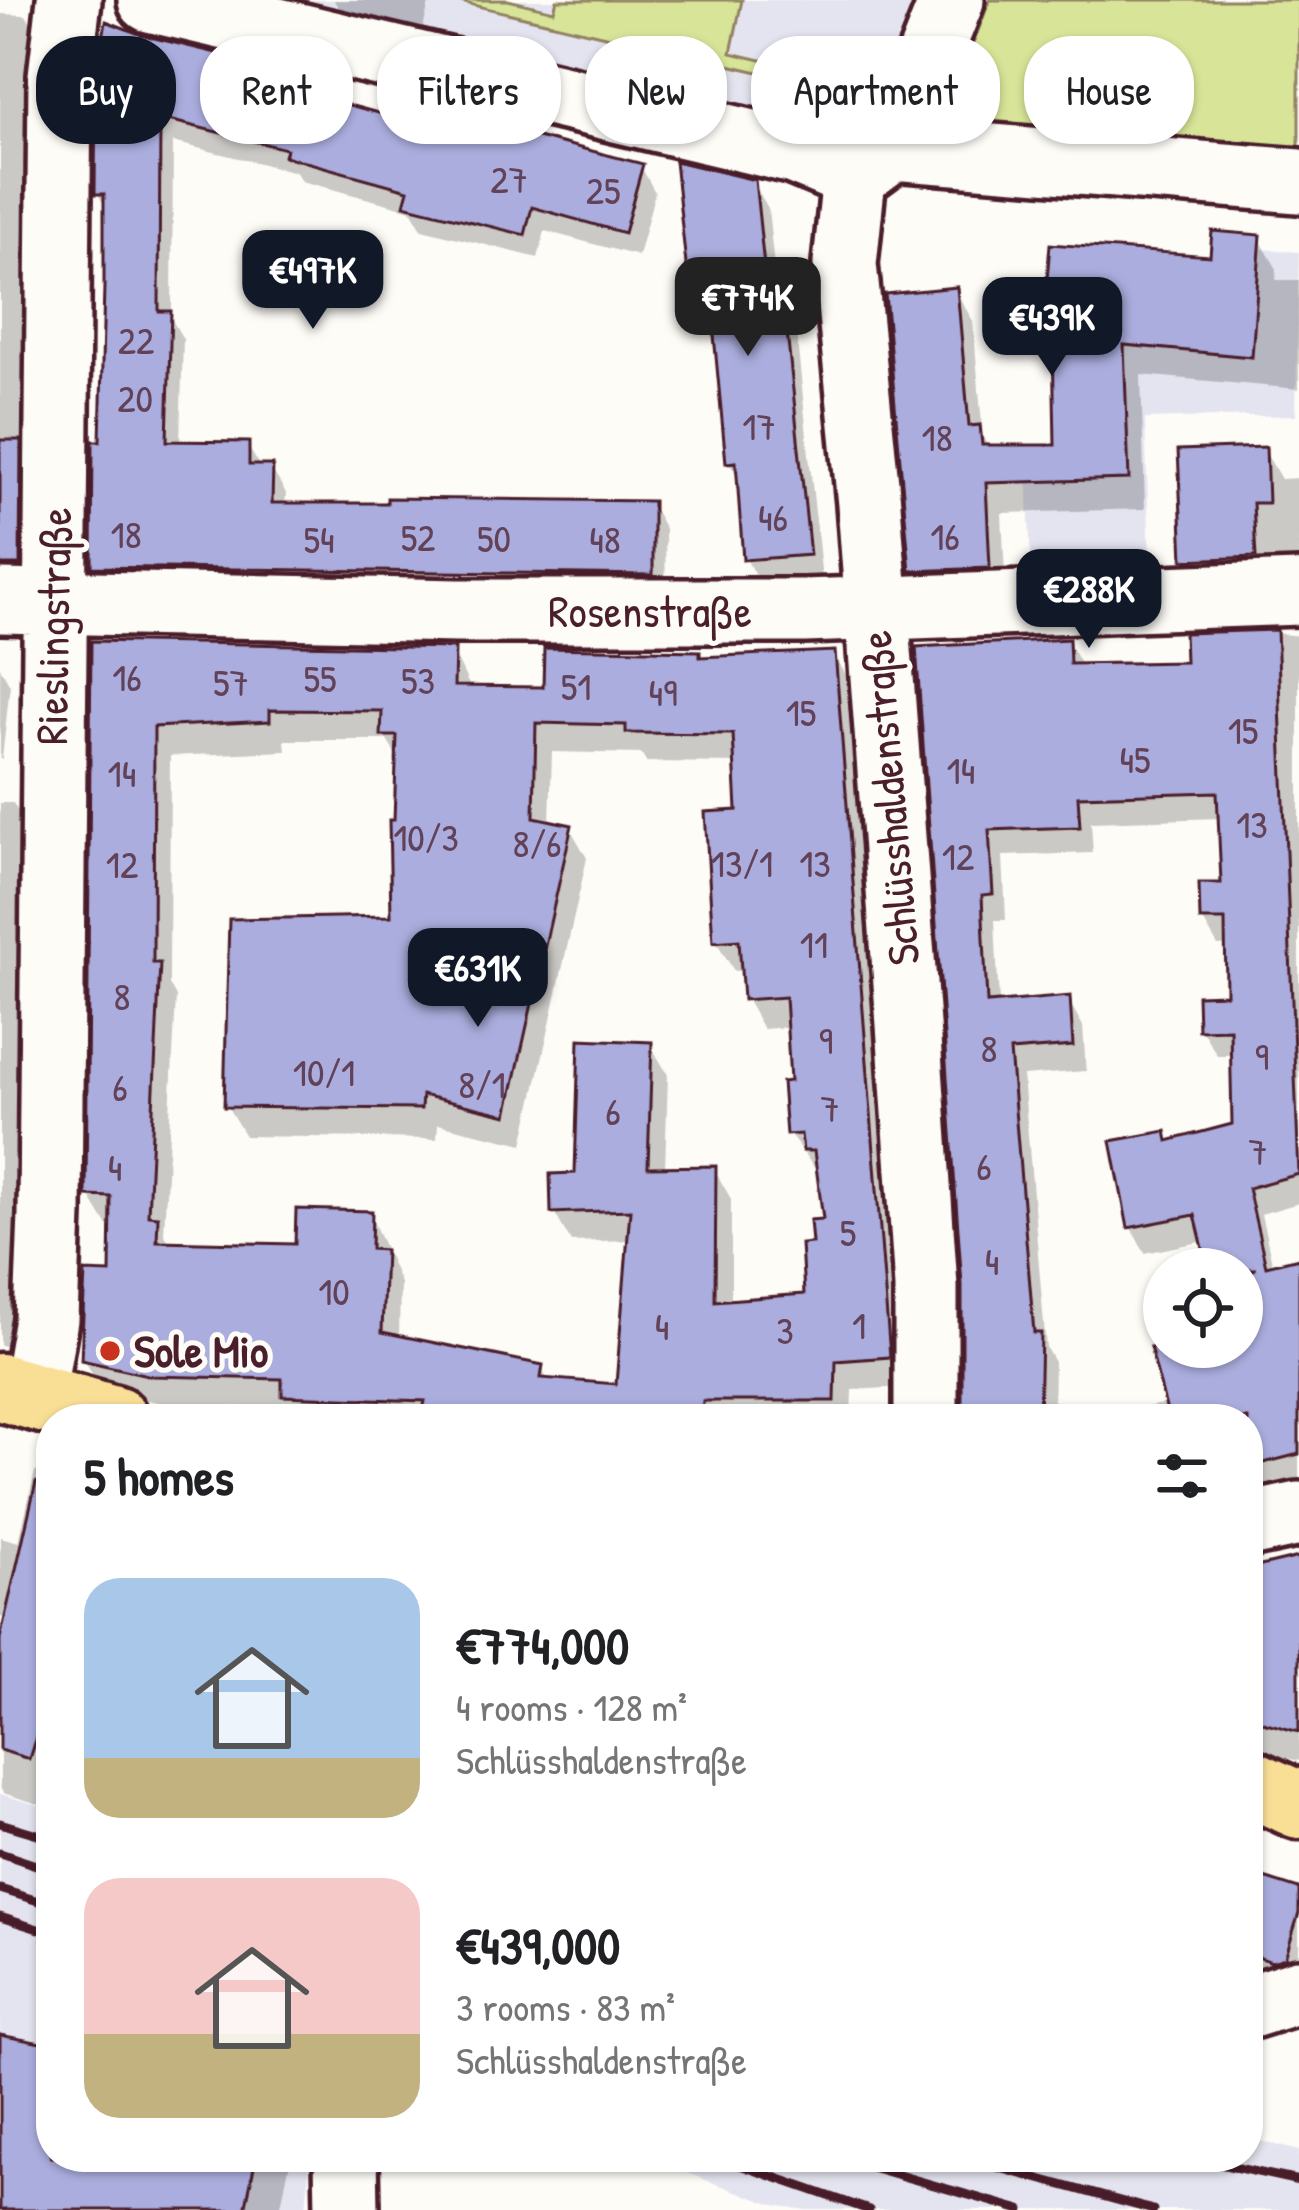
<!DOCTYPE html>
<meta charset="utf-8">
<style>
body{margin:0;font-family:"Patrick Hand",sans-serif;background:#f2f2f2;color:#202124;height:100vh;display:flex;flex-direction:column;font-size:45px;white-space:nowrap}
*{box-sizing:border-box;margin:0}
p{font-size:39px;color:#757577}
.icon{flex:none;width:66px;height:66px;fill:none;stroke:currentColor;stroke-width:2;stroke-linecap:round;stroke-linejoin:round}
.map{position:relative;flex:1;overflow:hidden}
.sheet{position:absolute;left:36px;top:1404px;width:1227px;height:768px;display:flex;flex-direction:column;background:#fff;border-radius:48px;box-shadow:0 3px 9px #0004}
.sheet>*{flex:none}
.top-card{position:absolute;left:36px;top:36px;width:1227px;height:108px;display:flex;gap:24px}
.controls{position:absolute;left:1143px;top:1248px;display:grid;gap:24px}
.controls a{display:grid;place-items:center;width:120px;height:120px;border-radius:50%;background:#fff;box-shadow:0 3px 9px #0004;font-size:60px}
.price{position:absolute;translate:-50% -102px;padding:0 27px;border-radius:24px;background:#111827;color:#fff;font-size:39px;line-height:78px;filter:drop-shadow(0 3px 6px #0008)}
.price::after{content:'';position:absolute;left:50%;top:72px;width:36px;height:27px;margin-left:-18px;background:inherit;clip-path:polygon(0 0,100% 0,50% 100%)}
.price.on{background:#222;color:#fff}
ul{padding:0;list-style:none}
li{display:flex;align-items:center;gap:36px;height:300px;padding:0 48px}
li span{display:grid;place-items:center;flex:none;width:336px;height:240px;border-radius:36px;color:#555}
li>.icon{margin-inline-start:auto}
span .icon{width:144px;height:144px;fill:#fffc;stroke-width:1}
li b{font-size:51px}
h2{display:flex;justify-content:space-between;align-items:center;height:144px;padding:0 48px;font-size:51px}
.pill{padding:0 42px;border-radius:48px;background:#fff;box-shadow:0 3px 9px #0004;font-size:42px;line-height:108px}
.pill.on{background:#111827;color:#fff}
.map>svg:first-child{display:block}
.built{fill:#e4e4f0}
.green{fill:#d8e598;stroke:#918262;stroke-width:3}
.shadow{fill:#0003;fill-rule:evenodd}
.building{fill:#abadde;stroke:#4a1f2b;stroke-width:3;fill-rule:evenodd}
.lines{fill:none;stroke-linecap:round;stroke-linejoin:round}
.minor-casing{stroke:#4a1f2b;stroke-width:72}
.major-casing{stroke:#4a1f2b;stroke-width:75}
.minor{stroke:#fdfcf7;stroke-width:63}
.major{stroke:#f9df96;stroke-width:66}
.rail{stroke:#4a1f2b;stroke-width:9}
.poi-dot{fill:#c8321e;stroke:#fdfcf7;stroke-width:4.5}
.labels{text-anchor:middle;stroke-width:10;stroke-linejoin:round;paint-order:stroke}
.number-label{font-size:39px;fill:#624258}
.street-label{font-size:45px;fill:#4a1f2b;stroke:#fdfcf7}
.poi-label{font-size:45px;font-weight:bold;fill:#4a1f2b;stroke:#fdfcf7;text-anchor:start}
</style>
<div class="map">
<svg width="1299" height="2210" viewBox="0 0 1299 2210">
<rect width="100%" height="100%" fill="#fdfcf7"/>
<filter id="ink" filterUnits="userSpaceOnUse"><feTurbulence type="fractalNoise" baseFrequency=".00833" numOctaves="2"/><feDisplacementMap in="SourceGraphic" scale="24" xChannelSelector="R" yChannelSelector="G"/><feConvolveMatrix kernelMatrix="1 2 1 2 8 2 1 2 1" color-interpolation-filters="sRGB"/></filter>
<g filter="url(#ink)">
<!-- built -->
<path class="built" d="M284 0H922L871 121 844 134Z
M1260 249 1299 252 1296 415 1145 419 1150 560 1031 567 1026 447 1055 444 1053 340 1251 357Z
M0 1794 51 1809V2157H310L306 2210H0Z
M1248 2138 1299 2151V2210H807L774 2205 643 2157H1248Z"/>
<!-- green -->
<path class="green" d="M452 0H508L554 11 557 0H742L731 53 790 67 788 79Z
M990 0H1299V165L937 137Z"/>
<!-- shadow -->
<path class="shadow" d="M334 0H430L422 32 342 15Z
M0 14 26 15 43 43 39 142H28L23 432 36 455 35 593 0 591Z
M141 38 278 70 290 92 395 121 641 167 655 192 638 256 545 231 538 258 422 229 411 210 301 181 296 172 173 142 172 320 183 339 180 444 247 445 261 468H271L286 493 285 506 651 504 665 529 666 599 109 591 95 566 107 210 98 194Z
M753 182 768 208 777 297 795 321 822 579 760 584 746 559 740 480 729 462 713 297 704 298 690 273Z
M1259 238 1277 269 1276 280H1299V389L1141 375 1145 509 1002 513 1006 599 931 601 913 570 955 290 973 321 983 436 990 448H1058L1057 359 1045 339Z
M1264 450 1281 479 1299 478V585L1203 588 1186 559Z
M1275 633 1299 636V1203L1261 1214 1273 1267 1299 1261V1483L1248 1497V1419H1076L1168 1403 1148 1326 1164 1322V1347H1242V1269H1211L1205 1241 1145 1253 1130 1226 1164 1134 1170 1143 1235 1126 1234 1055H1217L1201 1029 1230 997 1229 945 1218 946 1203 920 1224 886 1221 818 1091 822 1093 853 1003 856 1006 920H995L999 1005 1068 1000 1083 1026 1086 1071 1023 1076 1046 1348 1054 1362 1053 1419H965L963 1259 919 650 1068 642 1082 667 1188 665Z
M94 645 453 651 471 689 546 690 699 653 703 660 834 654 851 684 905 1387 852 1390 851 1419H298L292 1408 171 1405 101 1390 84 1359 113 1276V1226L107 1225 89 1195ZM285 740H387L399 761 394 919 227 1106 245 1136 437 1139 438 1124 523 1144 587 858 570 828 550 824 552 752 641 754 646 762 737 763 740 813 716 941 734 971 744 970 746 999 763 1029 790 1027 789 1134 820 1175 826 1221 816 1246 808 1297 731 1303V1199L714 1169 665 1170 668 1075 650 1044 554 1212 571 1242 631 1240 618 1388 549 1382 541 1368 399 1338 400 1283 370 1214 298 1247 170 1244 164 1233 176 997 169 984 170 756 286 751Z
M0 667 10 685 2 759H0Z
M0 803H13L31 834 23 1350 0 1345Z
M35 1471 51 1475V1808L3 1793 0 1787V1650L8 1618 0 1617V1537L19 1542Z
M1299 1561V1761L1248 1748V1574Z
M1248 1876 1299 1893V1979L1288 1986 1248 1973Z
M0 2037 51 2048V2157H291L280 2210H0Z"/>
<!-- building -->
<path class="building" d="M106 21 142 35 279 68 275 85 393 117 397 101 643 164 624 233 532 207 525 235 404 205 408 190 284 156 286 149 160 118 159 311H171L167 441 249 442V465H273L272 503H387V498L653 501V575L92 567 93 441H100L104 286V194H95L96 78Z
M675 161 755 180 767 295 783 293 810 555 743 560 736 462 726 463 708 271 687 274Z
M1212 231 1261 235 1252 357 1124 345 1129 479 986 483 990 568 910 571 885 294 957 287 969 426 980 425 982 445H1055L1053 340 1042 339 1050 244 1210 256Z
M0 440H21L20 565H0Z
M1266 447 1268 503H1253L1256 557 1183 560 1178 450Z
M1277 630 1299 1174 1248 1188 1266 1266 1299 1258V1454L1248 1467V1419H1169L1150 1347H1242V1273L1256 1269H1208L1195 1215 1128 1228 1111 1141 1166 1131 1168 1141 1232 1124 1230 1029 1198 1030 1197 995 1226 994 1225 920H1200L1199 883H1221L1217 792 1078 796 1080 827 989 830 993 894 982 895 987 1003 1070 996 1073 1046 1010 1051 1034 1333H1041L1039 1419H962V1285L916 647 1069 639 1070 664 1185 662 1184 633Z
M91 641 455 648 454 686 543 687 544 648 700 651V657L835 651 890 1357 836 1361 835 1401H703L702 1419H421L425 1401 282 1396V1379L152 1376 81 1360 85 1272 110 1273 111 1197 86 1196ZM270 710 382 711 381 736H397L394 820H389L391 916 229 919 224 1107 421 1109 422 1095 507 1115 572 825 534 817 536 723 626 725V733L733 734 737 810 705 812 713 942 739 940 743 1000 785 997 790 1081 782 1082 786 1135 801 1134 803 1151H814L823 1219 810 1220 812 1243 801 1244 804 1294 715 1301 716 1166 648 1167 652 1042 579 1039 575 1173 550 1174 551 1213 630 1210 616 1384 541 1378 543 1365 382 1332 385 1250 371 1249 372 1211 296 1209 295 1244 157 1241 158 1216 148 1215 160 963H153L154 727 270 721Z
M36 1482 51 1484V1710L45 1708 29 1759 0 1750V1639Z
M1299 1557V1732L1248 1718V1569Z
M1248 1873 1299 1889V1913L1285 1958 1272 1962 1248 1954Z
M0 2035 51 2045V2157H256L245 2210H0Z"/>
<g class="lines">
<defs>
<path id="minor" d="M150 0 794 152 854 177
M893 148 952 0
M854 177 845 264 869 504 907 1010 926 1287V1419
M854 177 893 148 1299 181
M0 601 458 611H804L1299 593
M33 1396 46 1319 50 1214 60 76 69 0
M1248 1525 1299 1514
M1248 2007 1299 1991
M346 2157 347 2210"/>
<path id="major" d="M0 1387 114 1419
M1248 1782 1299 1805"/>
</defs>
<!-- minor casing -->
<use href="#minor" class="minor-casing"/>
<!-- major casing -->
<use href="#major" class="major-casing"/>
<!-- minor -->
<use href="#minor" class="minor"/>
<!-- major -->
<use href="#major" class="major"/>
<!-- rail -->
<path class="rail" d="M0 1823 51 1838
M0 1853 51 1870
M0 1889 51 1905
M0 1917 51 1933
M717 2157 869 2210
M836 2157 1021 2210
M960 2157 1153 2210
M1187 2157 1299 2181"/>
</g>
</g>
<!-- markers -->
<circle class="poi-dot" cx="110" cy="1351" r="12"/>
<g class="labels">
<!-- number labels -->
<g class="number-label">
<text x="509" y="193">27</text>
<text x="603" y="204">25</text>
<text x="136" y="354">22</text>
<text x="135" y="412">20</text>
<text x="759" y="440">17</text>
<text x="937" y="451">18</text>
<text x="773" y="531">46</text>
<text x="126" y="548">18</text>
<text x="945" y="550">16</text>
<text x="418" y="551">52</text>
<text x="494" y="552">50</text>
<text x="319" y="553">54</text>
<text x="605" y="553">48</text>
<text x="127" y="691">16</text>
<text x="320" y="692">55</text>
<text x="418" y="694">53</text>
<text x="231" y="696">57</text>
<text x="576" y="700">51</text>
<text x="663" y="706">49</text>
<text x="801" y="726">15</text>
<text x="1243" y="744">15</text>
<text x="1135" y="773">45</text>
<text x="961" y="784">14</text>
<text x="122" y="787">14</text>
<text x="1252" y="838">13</text>
<text x="426" y="851">10/3</text>
<text x="537" y="857">8/6</text>
<text x="958" y="870">12</text>
<text x="742" y="877">13/1</text>
<text x="815" y="877">13</text>
<text x="122" y="878">12</text>
<text x="814" y="958">11</text>
<text x="122" y="1010">8</text>
<text x="826" y="1054">9</text>
<text x="989" y="1062">8</text>
<text x="1262" y="1070">9</text>
<text x="324" y="1086">10/1</text>
<text x="482" y="1098">8/1</text>
<text x="120" y="1101">6</text>
<text x="830" y="1122">7</text>
<text x="613" y="1125">6</text>
<text x="1258" y="1165">7</text>
<text x="984" y="1180">6</text>
<text x="115" y="1181">4</text>
<text x="848" y="1246">5</text>
<text x="992" y="1275">4</text>
<text x="334" y="1305">10</text>
<text x="859" y="1339">1</text>
<text x="662" y="1340">4</text>
<text x="785" y="1344">3</text>
</g>
<!-- street labels -->
<g class="street-label">
<text x="650" y="627">Rosenstraße</text>
<text transform="translate(53 626) rotate(-89)" y="16">Rieslingstraße</text>
<text transform="translate(889 798) rotate(-95)" y="16">Schlüsshaldenstraße</text>
</g>
<!-- poi labels -->
<g class="poi-label">
<text x="134" y="1367">Sole Mio</text>
</g>
</g>
</svg>
<div class="controls">
<a><svg class="icon" aria-label="locate" viewBox="0 0 24 24"><circle cx="12" cy="12" r="6"/><path d="M12 2v4M12 18v4M2 12h4M18 12h4"/></svg></a>
</div>
<b class="price" style="left:313px;top:332px">€497K</b>
<b class="price on" style="left:748px;top:359px">€774K</b>
<b class="price" style="left:1052px;top:379px">€439K</b>
<b class="price" style="left:1089px;top:651px">€288K</b>
<b class="price" style="left:478px;top:1030px">€631K</b>
<div class="top-card">
<a class="pill on">Buy</a>
<a class="pill">Rent</a>
<a class="pill">Filters</a>
<a class="pill">New</a>
<a class="pill">Apartment</a>
<a class="pill">House</a>
</div>
<section class="sheet">
<h2>5 homes<svg class="icon" aria-label="filters" viewBox="0 0 24 24"><path d="M4 7h16M4 17h16"/><circle cx="9" cy="7" r="2"/><circle cx="15" cy="17" r="2"/></svg></h2>
<ul>
<li><span style="background:linear-gradient(#a9c7e8 75%,#c2b280 0)"><svg class="icon" aria-label="home" viewBox="0 0 24 24"><path d="M3 11l9-7 9 7M6 9v11h12V9"/></svg></span><div><b>€774,000</b><p>4 rooms · 128 m²</p><p>Schlüsshaldenstraße</p></div></li>
<li><span style="background:linear-gradient(#f6c9c9 65%,#c2b280 0)"><svg class="icon" aria-label="home" viewBox="0 0 24 24"><path d="M3 11l9-7 9 7M6 9v11h12V9"/></svg></span><div><b>€439,000</b><p>3 rooms · 83 m²</p><p>Schlüsshaldenstraße</p></div></li>
</ul>
</section>
</div>
